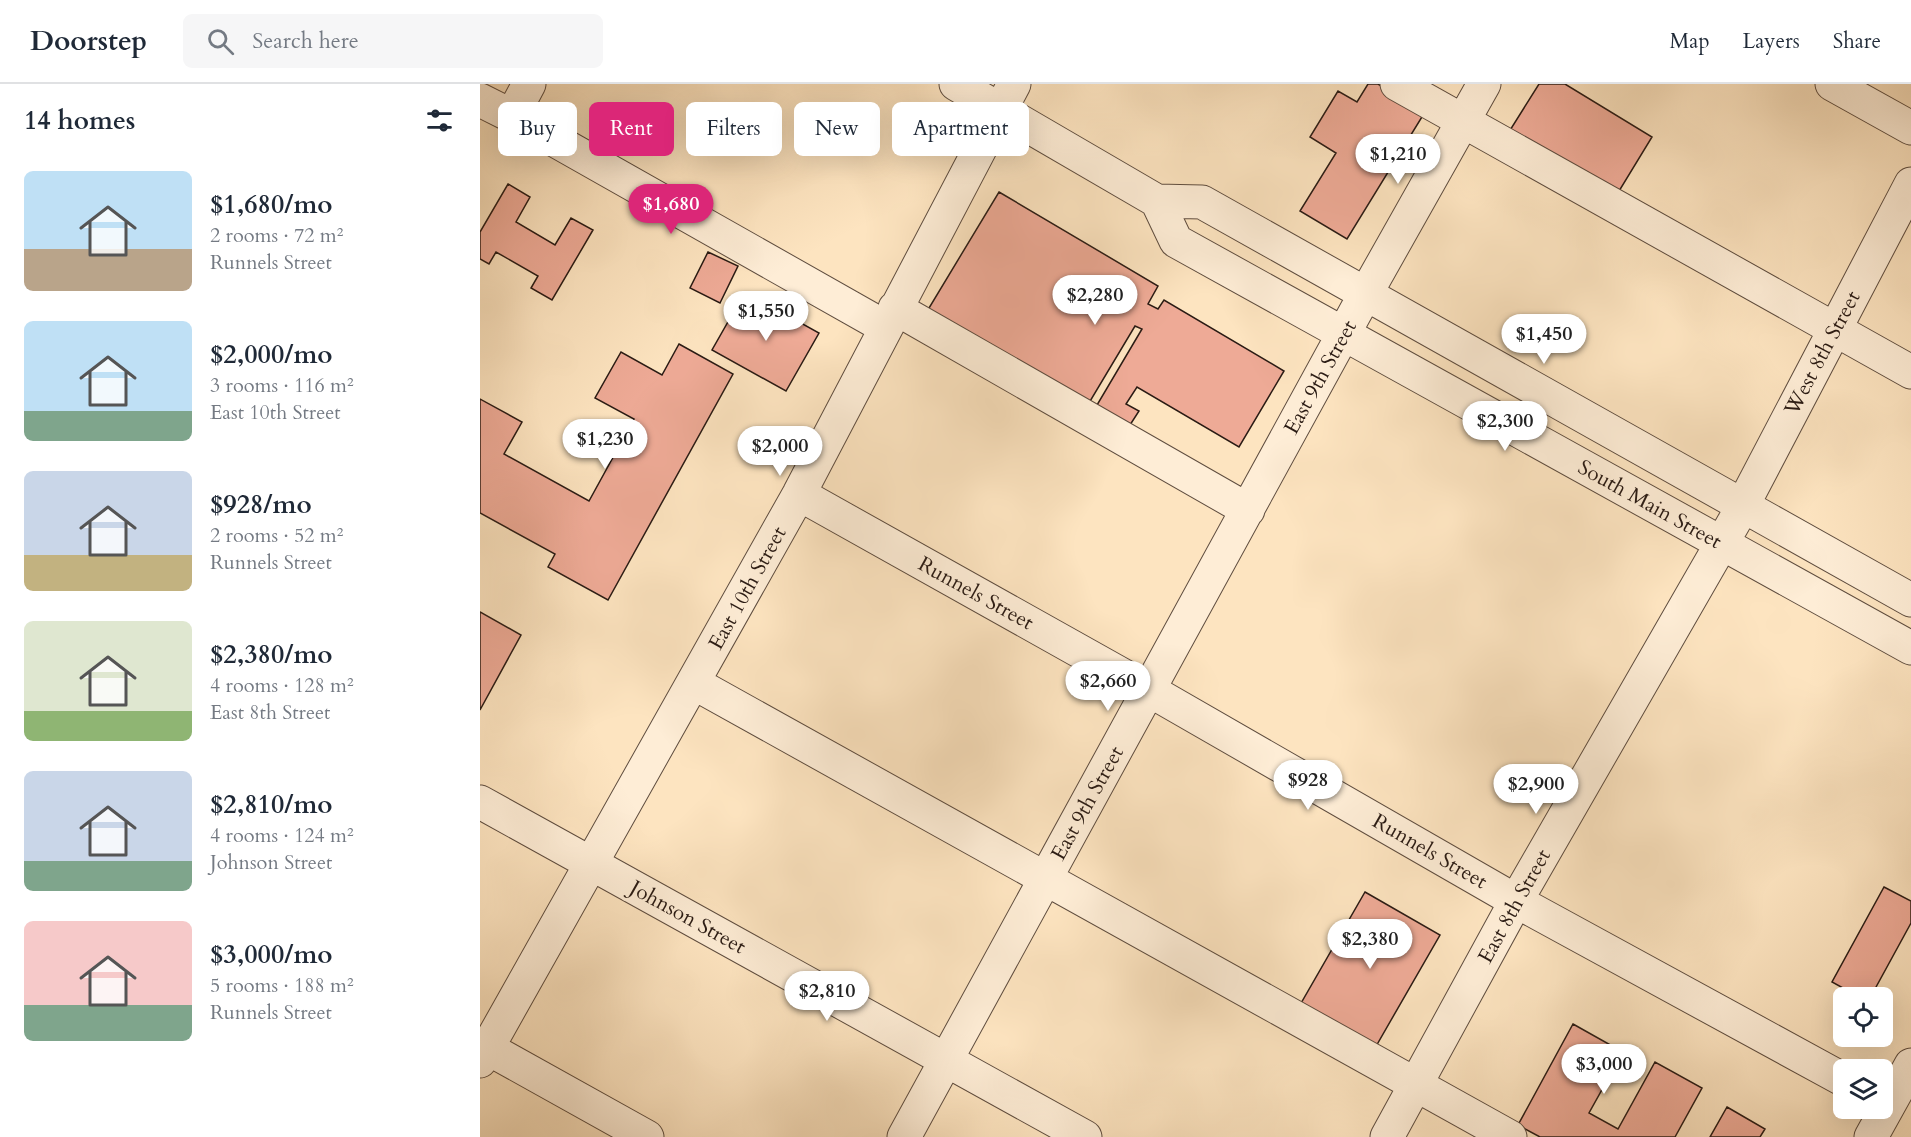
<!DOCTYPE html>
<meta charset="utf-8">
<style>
body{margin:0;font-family:Cardo,serif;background:#f6f6f7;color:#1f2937;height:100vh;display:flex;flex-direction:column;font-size:22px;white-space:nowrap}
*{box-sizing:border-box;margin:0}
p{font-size:20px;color:#747a83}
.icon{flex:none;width:33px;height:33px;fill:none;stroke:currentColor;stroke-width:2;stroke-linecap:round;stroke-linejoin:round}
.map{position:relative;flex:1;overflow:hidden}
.sheet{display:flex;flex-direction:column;background:#fff;width:480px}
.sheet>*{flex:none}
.banner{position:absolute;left:18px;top:18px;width:570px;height:54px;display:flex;gap:12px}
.tools{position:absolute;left:1353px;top:903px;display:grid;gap:12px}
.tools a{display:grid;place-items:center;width:60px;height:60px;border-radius:9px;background:#fff;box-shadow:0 6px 24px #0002;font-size:30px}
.price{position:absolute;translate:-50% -51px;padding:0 14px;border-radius:21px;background:#fff;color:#222;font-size:20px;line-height:39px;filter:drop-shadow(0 2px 3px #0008)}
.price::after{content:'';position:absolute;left:50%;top:36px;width:18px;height:14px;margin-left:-9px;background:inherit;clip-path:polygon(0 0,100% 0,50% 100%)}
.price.on{background:#db2777;color:#fff}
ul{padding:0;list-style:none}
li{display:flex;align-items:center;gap:18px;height:150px;padding:0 24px}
li span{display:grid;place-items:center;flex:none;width:168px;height:120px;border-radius:9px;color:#555}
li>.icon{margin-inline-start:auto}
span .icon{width:72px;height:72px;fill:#fffc;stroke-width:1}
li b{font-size:26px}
h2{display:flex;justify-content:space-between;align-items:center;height:72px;padding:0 24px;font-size:26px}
.pill{padding:0 21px;border-radius:9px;background:#fff;box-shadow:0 6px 24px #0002;font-size:21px;line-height:54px}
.pill.on{background:#db2777;color:#fff}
header{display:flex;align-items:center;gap:36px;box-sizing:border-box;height:84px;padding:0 30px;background:#fff;border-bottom:2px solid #e0e1e3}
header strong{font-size:28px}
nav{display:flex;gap:33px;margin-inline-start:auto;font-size:21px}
.search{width:420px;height:54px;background:#f6f6f7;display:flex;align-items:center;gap:15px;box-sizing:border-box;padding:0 21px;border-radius:9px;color:#747a83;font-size:22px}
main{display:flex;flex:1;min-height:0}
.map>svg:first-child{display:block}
.building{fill:#eeaa96;stroke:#2a1b14;stroke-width:1.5}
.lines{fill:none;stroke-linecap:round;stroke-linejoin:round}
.minor-casing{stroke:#5f4d3f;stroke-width:35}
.minor{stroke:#feedd6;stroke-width:33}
.labels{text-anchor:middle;stroke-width:6;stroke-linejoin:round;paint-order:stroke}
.street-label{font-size:21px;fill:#2a1b14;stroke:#feedd6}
</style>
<header>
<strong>Doorstep</strong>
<div class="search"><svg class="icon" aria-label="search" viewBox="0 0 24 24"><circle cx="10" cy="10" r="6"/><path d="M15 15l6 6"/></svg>Search here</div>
<nav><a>Map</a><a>Layers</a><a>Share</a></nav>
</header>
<main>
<section class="sheet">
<h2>14 homes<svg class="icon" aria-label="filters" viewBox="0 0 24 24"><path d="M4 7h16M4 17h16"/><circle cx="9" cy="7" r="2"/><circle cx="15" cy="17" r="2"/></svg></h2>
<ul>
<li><span style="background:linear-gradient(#bfe0f5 65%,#b9a48a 0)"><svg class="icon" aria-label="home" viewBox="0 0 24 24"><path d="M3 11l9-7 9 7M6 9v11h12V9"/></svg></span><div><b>$1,680/mo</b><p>2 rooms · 72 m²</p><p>Runnels Street</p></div></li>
<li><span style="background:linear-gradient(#bfe0f5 75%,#7fa58c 0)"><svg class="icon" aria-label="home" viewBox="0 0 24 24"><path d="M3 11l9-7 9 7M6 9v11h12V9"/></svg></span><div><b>$2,000/mo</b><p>3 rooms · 116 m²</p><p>East 10th Street</p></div></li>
<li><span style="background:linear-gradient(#c9d6e8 70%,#c2b280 0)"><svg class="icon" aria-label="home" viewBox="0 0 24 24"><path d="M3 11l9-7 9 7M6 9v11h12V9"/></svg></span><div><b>$928/mo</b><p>2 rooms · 52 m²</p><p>Runnels Street</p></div></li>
<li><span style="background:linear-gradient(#dfe7d0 75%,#8fb573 0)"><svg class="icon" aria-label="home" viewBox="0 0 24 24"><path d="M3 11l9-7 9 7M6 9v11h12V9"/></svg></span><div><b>$2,380/mo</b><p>4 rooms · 128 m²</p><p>East 8th Street</p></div></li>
<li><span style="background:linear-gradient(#c9d6e8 75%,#7fa58c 0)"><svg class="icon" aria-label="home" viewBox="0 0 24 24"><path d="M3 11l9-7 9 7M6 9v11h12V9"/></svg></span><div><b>$2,810/mo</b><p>4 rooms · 124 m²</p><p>Johnson Street</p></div></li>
<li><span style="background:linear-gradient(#f6c9c9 70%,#7fa58c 0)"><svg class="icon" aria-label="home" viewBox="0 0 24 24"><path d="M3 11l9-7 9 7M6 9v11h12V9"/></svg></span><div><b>$3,000/mo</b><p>5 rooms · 188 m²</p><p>Runnels Street</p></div></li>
</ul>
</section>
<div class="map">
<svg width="1431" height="1053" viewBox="0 0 1431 1053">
<rect width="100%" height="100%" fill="#fde4c0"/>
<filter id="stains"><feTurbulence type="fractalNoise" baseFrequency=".00333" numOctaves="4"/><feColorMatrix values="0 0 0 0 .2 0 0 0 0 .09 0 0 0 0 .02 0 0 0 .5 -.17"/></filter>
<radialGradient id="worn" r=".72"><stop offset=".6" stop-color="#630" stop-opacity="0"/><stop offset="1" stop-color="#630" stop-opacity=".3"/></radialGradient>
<!-- building -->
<path class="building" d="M888 0H898L945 28 867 155 820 127 856 69 830 53 858 7 877 18Z
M1059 0H1085L1172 53 1133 117 1027 51Z
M28 100 50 113 36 138 75 161 91 134 113 146 72 216 51 204 58 192 16 168 9 180 0 175V148Z
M519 108 678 202 668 220 678 225 684 216 804 287 759 363 657 303 646 320 659 327 650 341 617 321 662 245 655 242 606 324 446 229Z
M228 168 258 182 240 219 210 204Z
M265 208 339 249 306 307 232 266Z
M199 260 253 290 128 516 68 483 75 470 0 429V315L42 338 24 370 109 417 154 335 115 314 141 268 182 291Z
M0 528 41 551 0 626Z
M1404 803 1431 817V839L1390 914H1381L1352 898Z
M885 808 960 851 895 964 820 921Z
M1093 940 1143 968 1109 1029 1138 1045 1175 978 1222 1004 1195 1053H1060L1038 1041Z
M1247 1023 1285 1045 1280 1053H1230Z"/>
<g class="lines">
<defs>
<path id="minor" d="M476 0 677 117 722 118 1431 516
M917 0 1431 288
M1352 0 1431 44
M0 16 32 32 405 243
M32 32 49 0
M677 117 696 157 1431 564
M415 224 768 426
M319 410 669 606 1036 817 1364 996
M214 599 1030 1053
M0 718 605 1053
M0 960 167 1053
M0 977 319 410 534 0
M424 1053 876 227 1004 0
M907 1053 1036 817 1254 438 1431 100
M1391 1053 1431 981"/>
</defs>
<!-- minor casing -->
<use href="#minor" class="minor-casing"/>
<!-- minor -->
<use href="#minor" class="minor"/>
</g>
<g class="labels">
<!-- street labels -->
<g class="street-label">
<text transform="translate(1342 269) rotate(-62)" y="7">West 8th Street</text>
<text transform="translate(840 293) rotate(-61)" y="7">East 9th Street</text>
<text transform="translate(1170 420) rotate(29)" y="7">South Main Street</text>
<text transform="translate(267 504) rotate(-61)" y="7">East 10th Street</text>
<text transform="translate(496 509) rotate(29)" y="7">Runnels Street</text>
<text transform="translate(607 719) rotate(-61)" y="7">East 9th Street</text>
<text transform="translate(950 767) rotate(30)" y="7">Runnels Street</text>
<text transform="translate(1034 822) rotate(-61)" y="7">East 8th Street</text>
<text transform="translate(208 833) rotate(29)" y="7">Johnson Street</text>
</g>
</g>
<rect width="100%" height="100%" filter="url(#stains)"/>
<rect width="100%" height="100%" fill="url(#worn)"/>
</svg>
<div class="tools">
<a><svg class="icon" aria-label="locate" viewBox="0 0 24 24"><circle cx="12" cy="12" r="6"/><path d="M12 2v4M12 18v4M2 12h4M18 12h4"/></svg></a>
<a><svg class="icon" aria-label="layers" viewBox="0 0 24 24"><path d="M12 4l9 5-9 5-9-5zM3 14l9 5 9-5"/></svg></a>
</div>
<b class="price" style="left:918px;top:101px">$1,210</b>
<b class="price on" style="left:191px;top:151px">$1,680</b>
<b class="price" style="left:615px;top:242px">$2,280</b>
<b class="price" style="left:286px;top:258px">$1,550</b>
<b class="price" style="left:1064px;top:281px">$1,450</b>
<b class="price" style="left:1025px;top:368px">$2,300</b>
<b class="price" style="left:125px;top:386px">$1,230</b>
<b class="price" style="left:300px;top:393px">$2,000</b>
<b class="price" style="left:628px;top:628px">$2,660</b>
<b class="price" style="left:828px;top:727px">$928</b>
<b class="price" style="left:1056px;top:731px">$2,900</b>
<b class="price" style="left:890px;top:886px">$2,380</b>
<b class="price" style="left:347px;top:938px">$2,810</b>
<b class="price" style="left:1124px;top:1011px">$3,000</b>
<div class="banner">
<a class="pill">Buy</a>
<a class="pill on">Rent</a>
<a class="pill">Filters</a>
<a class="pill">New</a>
<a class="pill">Apartment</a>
</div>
</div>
</main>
